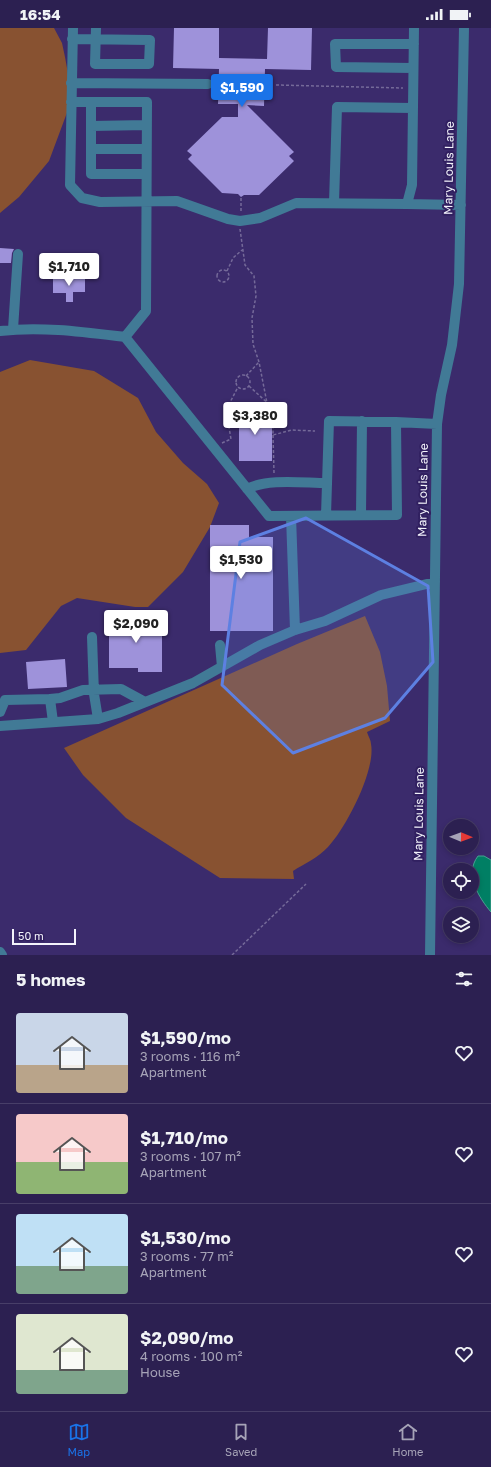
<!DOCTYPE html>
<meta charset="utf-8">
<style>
body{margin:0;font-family:"Golos Text",sans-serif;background:#382d5b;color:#f1f3f6;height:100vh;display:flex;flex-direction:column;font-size:15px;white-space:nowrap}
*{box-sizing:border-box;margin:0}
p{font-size:13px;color:#a6a3b7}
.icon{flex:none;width:22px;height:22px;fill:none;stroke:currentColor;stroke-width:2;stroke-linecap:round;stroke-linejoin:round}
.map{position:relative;height:927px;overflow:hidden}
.panel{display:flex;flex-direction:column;background:#2c2051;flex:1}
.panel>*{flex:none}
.needle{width:26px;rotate:91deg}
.controls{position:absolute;left:443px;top:791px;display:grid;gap:8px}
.controls a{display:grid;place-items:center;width:36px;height:36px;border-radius:50%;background:#2c2051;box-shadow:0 2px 6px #0003,0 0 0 1px #483e68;font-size:20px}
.scale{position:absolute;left:12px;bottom:10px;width:64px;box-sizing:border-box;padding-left:4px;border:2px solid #f3f3fb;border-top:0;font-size:11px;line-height:14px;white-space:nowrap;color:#f3f3fb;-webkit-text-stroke:3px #312060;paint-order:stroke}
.price{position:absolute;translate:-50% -34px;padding:0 9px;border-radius:4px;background:#fff;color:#222;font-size:13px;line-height:26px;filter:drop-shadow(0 1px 2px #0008)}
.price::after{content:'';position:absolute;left:50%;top:24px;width:12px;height:9px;margin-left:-6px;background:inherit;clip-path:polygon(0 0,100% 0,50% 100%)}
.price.selected{background:#1a73e8;color:#fff}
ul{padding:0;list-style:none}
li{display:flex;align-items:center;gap:12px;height:100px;padding:0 16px}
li+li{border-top:1px solid #483e68}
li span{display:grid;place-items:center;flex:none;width:112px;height:80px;border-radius:4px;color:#555}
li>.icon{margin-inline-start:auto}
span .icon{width:48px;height:48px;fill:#fffc;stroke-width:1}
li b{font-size:17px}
h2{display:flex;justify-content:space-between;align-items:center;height:48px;padding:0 16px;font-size:17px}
.status{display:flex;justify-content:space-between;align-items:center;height:28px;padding:0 20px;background:#2c2051;direction:ltr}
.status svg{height:11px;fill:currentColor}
.dock{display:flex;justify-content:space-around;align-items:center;height:56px;border-top:1px solid #483e68;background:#2c2051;font-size:11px;color:#a6a3b7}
.dock a{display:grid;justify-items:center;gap:2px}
.dock .selected{color:#1a73e8}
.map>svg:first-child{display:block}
.green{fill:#885231}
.water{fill:#007f64;stroke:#49a291}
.building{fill:#9e92da}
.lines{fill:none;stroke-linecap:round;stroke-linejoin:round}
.path{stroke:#756a99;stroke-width:1.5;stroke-dasharray:3 2;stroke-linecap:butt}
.minor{stroke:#417a96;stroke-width:10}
.marked{fill:#5d80e2;fill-opacity:0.2;stroke:#5d80e2;stroke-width:3;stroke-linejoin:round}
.labels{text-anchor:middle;stroke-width:4;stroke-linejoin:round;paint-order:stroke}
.street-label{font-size:12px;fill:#f3f3fb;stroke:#312060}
</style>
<div class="status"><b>16:54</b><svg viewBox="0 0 49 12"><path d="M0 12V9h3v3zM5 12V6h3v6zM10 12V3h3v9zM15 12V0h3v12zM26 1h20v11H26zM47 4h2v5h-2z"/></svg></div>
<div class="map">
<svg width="491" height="927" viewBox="0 0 491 927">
<rect width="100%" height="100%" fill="#3b2b6c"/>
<!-- green -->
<path class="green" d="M0 0H54L62 15 65 29 69 51 68 82 49 133 19 169 0 185Z
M30 332 94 343 138 370 156 404 183 435 207 456 219 475 210 499 183 544 148 579H135L77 570 61 578 26 622 0 625V344Z
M365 588 380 624 387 658 390 693 367 704C368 708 371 712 371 716 376 742 346 800 328 819 319 829 304 836 293 843L294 851 220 850 126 790 83 747 64 720 297 616Z"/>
<!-- water -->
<path class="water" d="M478 828H484L491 832V884C479 870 464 846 478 828Z"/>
<!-- building -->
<path class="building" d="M174 0H219V30L267 31 268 0H312L311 42 265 41 264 78 247 77 294 124 289 128 294 133 259 167H244L241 169 238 166 222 165 188 131 192 127 187 123 222 89H238V76H218L219 41 173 40Z
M0 220 14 221 12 225 11 235H0Z
M53 251H85V264H73V274H66V265H53Z
M239 382 272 383V433H239Z
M210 497H249V509H273V603H210Z
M109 591H162V644H138V640H109Z
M65 631 67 659 28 661 26 634Z"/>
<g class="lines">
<!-- path -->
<path class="path" d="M276 57 403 60
M241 183V169
M240 201 245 237 254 248 256 268 252 290 253 316 259 334 267 375
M217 248a6 6 0 1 1 12 0a6 6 0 1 1-12 0Z
M227 243 233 230 242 222
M236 354a7 7 0 1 1 14 0a7 7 0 1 1-14 0Z
M246 348 259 334
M249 358 273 380V407L292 402 315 403
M231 375H267
M273 407 274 445
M222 415 231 411 226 382 238 359
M232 927 306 856"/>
<!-- minor -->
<path class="minor" d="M73 0 70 157 82 170 100 174 177 173 228 191 240 193 260 190 296 175 407 176 412 157 414 0
M72 11 150 12 149 36H95L96 0
M413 40 336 39 335 16H414
M71 55 208 56
M71 74H147L146 283 125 309
M91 74V146H146
M91 98 147 97
M91 121H146
M334 175 337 79 413 80
M407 176 461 177
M13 301 18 226
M0 303C41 298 84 304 125 309L269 488 397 487 396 394 437 396
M247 461C268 450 303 455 327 455
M326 487 329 393 396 394
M361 487 362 393
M291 488 295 602
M92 609 94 666 98 691
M220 617 222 639
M0 684 5 672 50 671
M53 694 50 671 60 670 83 662 121 661 143 673
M0 698 98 691 118 685 193 655 260 617 295 602 325 593 381 567 435 554
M0 924 2 927
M430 927 437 396 441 367 452 317 459 256 464 0"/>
</g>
<!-- marked area -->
<path class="marked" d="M306 490 428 558 433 634 385 690 293 725 222 657 240 514Z"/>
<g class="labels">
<!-- street labels -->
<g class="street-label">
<text transform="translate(449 140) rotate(-89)" y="4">Mary Louis Lane</text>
<text transform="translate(423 462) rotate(-89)" y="4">Mary Louis Lane</text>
<text transform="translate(419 786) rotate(-89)" y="4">Mary Louis Lane</text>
</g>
</g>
</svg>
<div class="controls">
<a><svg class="needle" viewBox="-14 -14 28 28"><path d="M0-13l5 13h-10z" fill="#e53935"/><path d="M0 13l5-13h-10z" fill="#a6a3b7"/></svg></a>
<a><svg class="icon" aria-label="locate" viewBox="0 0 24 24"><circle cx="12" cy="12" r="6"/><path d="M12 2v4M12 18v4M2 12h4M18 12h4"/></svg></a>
<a><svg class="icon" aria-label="layers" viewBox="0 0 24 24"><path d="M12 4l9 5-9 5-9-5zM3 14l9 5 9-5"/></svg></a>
</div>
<div class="scale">50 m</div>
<b class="price selected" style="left:242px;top:80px">$1,590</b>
<b class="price" style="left:69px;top:259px">$1,710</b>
<b class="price" style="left:255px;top:408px">$3,380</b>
<b class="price" style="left:241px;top:552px">$1,530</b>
<b class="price" style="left:136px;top:616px">$2,090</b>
</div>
<section class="panel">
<h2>5 homes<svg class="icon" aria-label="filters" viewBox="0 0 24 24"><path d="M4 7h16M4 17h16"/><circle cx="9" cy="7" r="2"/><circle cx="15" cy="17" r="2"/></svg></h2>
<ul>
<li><span style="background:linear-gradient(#c9d6e8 65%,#b9a48a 0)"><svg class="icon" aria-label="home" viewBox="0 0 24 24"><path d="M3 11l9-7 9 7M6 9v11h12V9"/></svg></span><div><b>$1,590/mo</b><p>3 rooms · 116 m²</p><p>Apartment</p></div><svg class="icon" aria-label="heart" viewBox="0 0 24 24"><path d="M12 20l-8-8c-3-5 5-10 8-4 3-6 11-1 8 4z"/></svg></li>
<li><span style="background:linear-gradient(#f6c9c9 60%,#8fb573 0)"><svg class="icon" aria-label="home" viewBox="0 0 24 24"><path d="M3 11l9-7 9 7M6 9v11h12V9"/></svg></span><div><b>$1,710/mo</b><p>3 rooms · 107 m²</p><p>Apartment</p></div><svg class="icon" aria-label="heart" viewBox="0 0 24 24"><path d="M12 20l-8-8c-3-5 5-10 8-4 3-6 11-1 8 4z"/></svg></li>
<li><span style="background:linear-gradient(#bfe0f5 65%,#7fa58c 0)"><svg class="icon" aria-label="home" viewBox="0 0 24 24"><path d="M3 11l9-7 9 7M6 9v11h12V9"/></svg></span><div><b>$1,530/mo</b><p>3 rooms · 77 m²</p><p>Apartment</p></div><svg class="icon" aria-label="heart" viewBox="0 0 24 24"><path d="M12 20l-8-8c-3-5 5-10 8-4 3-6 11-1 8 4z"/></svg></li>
<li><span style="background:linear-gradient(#dfe7d0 70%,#7fa58c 0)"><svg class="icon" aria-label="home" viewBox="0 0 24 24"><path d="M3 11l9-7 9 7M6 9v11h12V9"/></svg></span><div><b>$2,090/mo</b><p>4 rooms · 100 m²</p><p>House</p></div><svg class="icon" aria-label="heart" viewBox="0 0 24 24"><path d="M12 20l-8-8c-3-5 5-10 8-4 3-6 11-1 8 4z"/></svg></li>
</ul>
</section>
<nav class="dock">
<a class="selected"><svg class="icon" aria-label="map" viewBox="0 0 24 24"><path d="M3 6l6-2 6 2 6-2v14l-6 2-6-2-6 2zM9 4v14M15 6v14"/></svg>Map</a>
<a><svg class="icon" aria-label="saved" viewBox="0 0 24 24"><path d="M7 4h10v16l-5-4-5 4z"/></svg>Saved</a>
<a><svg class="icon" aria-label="home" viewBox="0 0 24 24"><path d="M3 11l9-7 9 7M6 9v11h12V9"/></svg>Home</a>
</nav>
